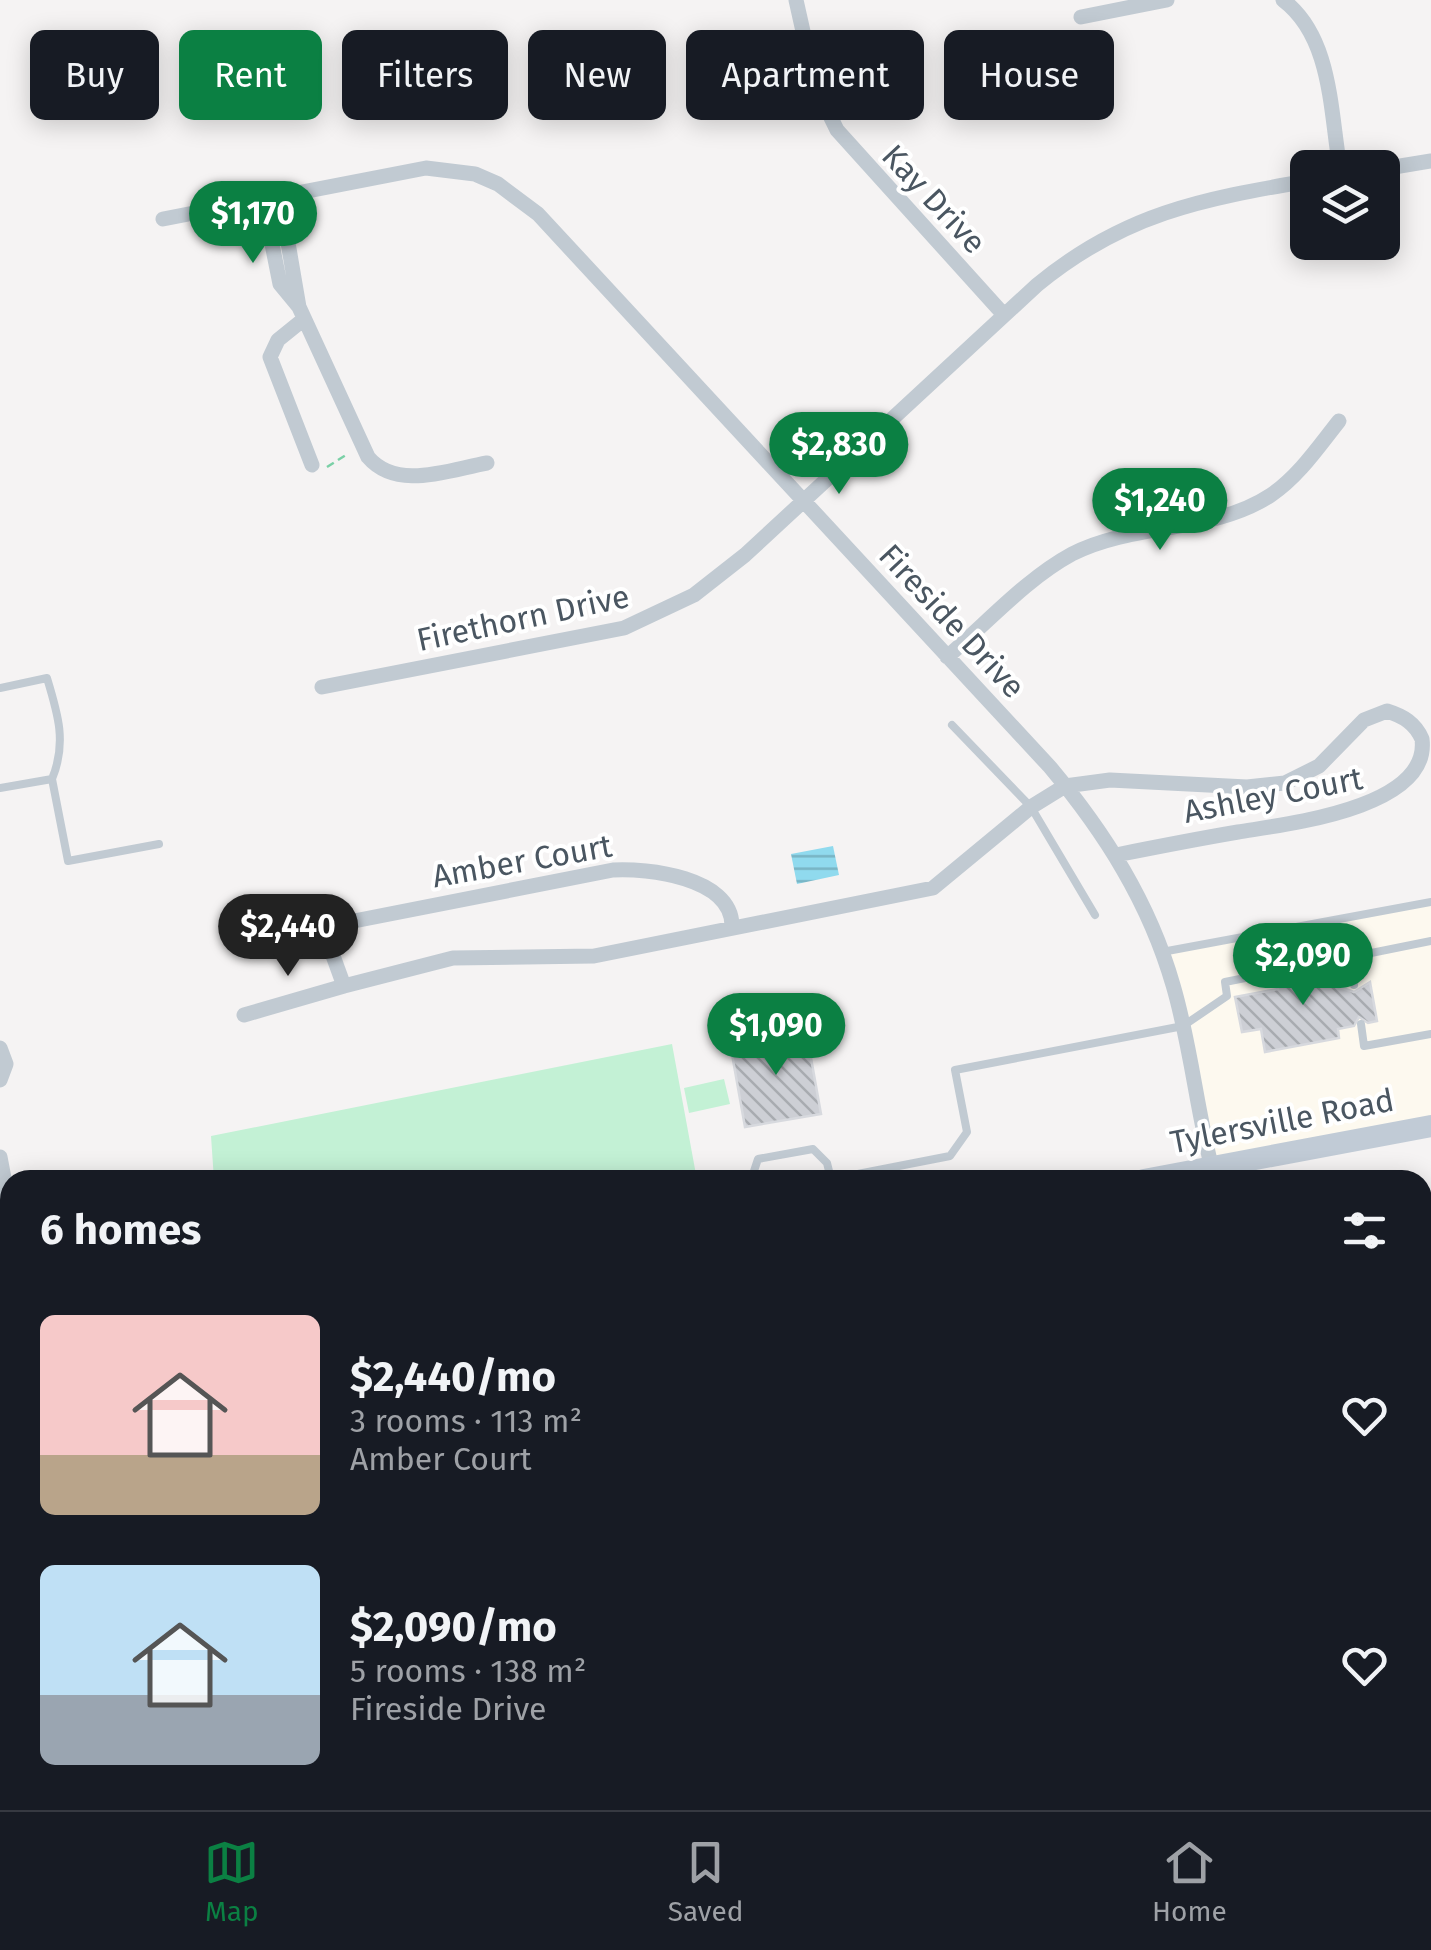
<!DOCTYPE html>
<meta charset="utf-8">
<style>
body{margin:0;font-family:"Fira Sans",sans-serif;background:#20242c;color:#f1f3f6;height:100vh;display:flex;flex-direction:column;font-size:38px;white-space:nowrap}
*{box-sizing:border-box;margin:0}
p{font-size:32px;color:#9ea1a6}
.icon{flex:none;width:55px;height:55px;fill:none;stroke:currentColor;stroke-width:2;stroke-linecap:round;stroke-linejoin:round}
.map{position:relative;flex:1;overflow:hidden}
.side{position:absolute;left:0px;top:1170px;width:1432px;height:640px;display:flex;flex-direction:column;background:#171b24;border-radius:30px 30px 0 0;box-shadow:0 5px 25px #0003}
.side>*{flex:none}
.guide{position:absolute;left:30px;top:30px;width:1372px;height:90px;display:flex;gap:20px}
.fabs{position:absolute;left:1290px;top:150px;display:grid;gap:20px}
.fabs a{display:grid;place-items:center;width:110px;height:110px;border-radius:15px;background:#171b24;box-shadow:0 5px 25px #0003;font-size:50px}
.price{position:absolute;translate:-50% -85px;padding:0 22px;border-radius:35px;background:#0b8043;color:#fff;font-size:32px;line-height:65px;filter:drop-shadow(0 2px 5px #0008)}
.price::after{content:'';position:absolute;left:50%;top:60px;width:30px;height:22px;margin-left:-15px;background:inherit;clip-path:polygon(0 0,100% 0,50% 100%)}
.price.active{background:#222;color:#fff}
ul{padding:0;list-style:none}
li{display:flex;align-items:center;gap:30px;height:250px;padding:0 40px}
li span{display:grid;place-items:center;flex:none;width:280px;height:200px;border-radius:15px;color:#555}
li>.icon{margin-inline-start:auto}
span .icon{width:120px;height:120px;fill:#fffc;stroke-width:1}
li b{font-size:42px}
h2{display:flex;justify-content:space-between;align-items:center;height:120px;padding:0 40px;font-size:42px}
.tag{padding:0 35px;border-radius:15px;background:#171b24;box-shadow:0 5px 25px #0003;font-size:35px;line-height:90px}
.tag.active{background:#0b8043;color:#fff}
.menu{display:flex;justify-content:space-around;align-items:center;height:140px;border-top:2px solid #363941;background:#171b24;font-size:28px;color:#9ea1a6}
.menu a{display:grid;justify-items:center;gap:5px}
.menu .active{color:#0b8043}
.map>svg:first-child{display:block}
.commercial{fill:#fdf9ef}
.green{fill:#c3f1d5}
.forest{fill:url(#forest-firs)}
.water{fill:url(#water-rules)}
.building{fill:url(#building-back-hatch);stroke:#d7d9de;stroke-width:2.5}
.lines{fill:none;stroke-linecap:round;stroke-linejoin:round}
.path{stroke:#7ad0a6;stroke-width:2.5;stroke-dasharray:8 5;stroke-linecap:butt}
.service{stroke:#c1cad2;stroke-width:8}
.minor{stroke:#c1cad2;stroke-width:15}
.secondary{stroke:#c1cbd6;stroke-width:22}
.labels{text-anchor:middle;stroke-width:8;stroke-linejoin:round;paint-order:stroke}
.street-label{font-size:32px;fill:#4a5661;stroke:#fff}
</style>
<div class="map">
<svg width="1431" height="1810" viewBox="0 0 1431 1810">
<defs>
<pattern id="forest-firs" width="22" height="20" patternUnits="userSpaceOnUse" patternTransform="scale(2.5)"><rect width="22" height="20" fill="#c3f1d5"/><path d="M5 1l3.5 6h-7zM16 11l3.5 6h-7z" fill="#a0c6b0"/></pattern>
<pattern id="water-rules" width="6" height="5" patternUnits="userSpaceOnUse" patternTransform="scale(2.5)"><rect width="6" height="5" fill="#90daee"/><path d="M0 2.5h6" fill="none" stroke="#78b4c4"/></pattern>
<pattern id="building-back-hatch" width="6" height="6" patternUnits="userSpaceOnUse" patternTransform="scale(2.5)"><rect width="6" height="6" fill="#cdcfd5"/><path d="M-1 5l2 2M0 0l6 6M5-1l2 2" fill="none" stroke="#a8abb0"/></pattern>
</defs>
<rect width="100%" height="100%" fill="#f5f3f3"/>
<!-- commercial -->
<path class="commercial" d="M1431 902V1126L1211 1167 1162 953Z
M10 1417V1800H557L559 1810H0V1420Z"/>
<!-- green -->
<path class="green" d="M672 1044 697 1180H214L211 1136Z
M724 1079 730 1104 689 1113 684 1088Z"/>
<!-- forest -->
<path class="forest" d="M1422 1419 1427 1455H1431V1781L1423 1783Z"/>
<!-- water -->
<path class="water" d="M833 846 839 875 797 884 791 854Z"/>
<!-- building -->
<path class="building" d="M1299 949 1301 960 1295 968 1304 974 1305 983 1338 976 1340 987 1354 992 1370 982 1377 1021 1368 1023 1359 1017 1354 1026 1338 1029 1339 1038 1265 1052 1261 1029 1242 1032 1235 997 1278 989 1276 979 1282 972 1274 965 1272 954Z
M806 1030 821 1114 745 1127 730 1043Z"/>
<g class="lines">
<!-- path -->
<path class="path" d="M327 467 346 455
M0 1455 10 1456"/>
<!-- service -->
<path class="service" d="M0 688 47 678C58 714 67 743 52 779
M952 725 1031 807 1095 915
M0 788 52 779 68 861 159 844
M1162 952 1431 902
M1349 958 1354 985
M1302 967 1431 941
M1361 1024 1364 1046 1431 1034
M755 1180 752 1177 758 1159 813 1149 827 1163 831 1179
M827 1180 950 1156 967 1132 955 1070 1183 1026 1227 996 1225 982 1275 972
M0 1500 10 1505
M0 1604 10 1600
M0 1624 10 1622
M115 1800 117 1810
M162 1800 175 1810
M235 1810 243 1800"/>
<!-- minor -->
<path class="minor" d="M796 0 815 85 837 130 1004 315
M1283 0C1332 37 1330 111 1340 168
M1081 17 1167 0
M1382 169 1431 161
M280 196 299 307
M263 199 280 284 299 307 368 457C397 491 448 470 487 463
M163 219 426 168 475 174 498 184 538 214 1050 767C1105 833 1149 902 1173 985 1192 1049 1197 1116 1215 1180
M304 319 278 340 270 357 312 465
M947 657C987 623 1026 579 1072 554 1134 522 1212 534 1271 495 1299 476 1319 446 1339 421
M322 687 624 628 694 595 745 555 1037 285C1123 214 1201 199 1308 181
M732 925C731 877 647 868 613 870L349 922 338 929 332 953 344 986 453 958 594 956 933 888 1031 807 1065 786 1110 780 1247 787 1285 783 1319 766 1364 720 1387 711C1403 716 1415 723 1422 739 1431 810 1278 825 1238 832 1197 839 1156 847 1116 855
M244 1015 344 986
M0 1048 6 1064 0 1080
M0 1157 10 1210
M1422 1404 1431 1406
M1422 1671 1431 1669
M0 1676 10 1674
M394 1800 408 1810
M422 1800 438 1810
M651 1810 703 1800"/>
<!-- secondary -->
<path class="secondary" d="M1144 1180 1431 1126
M0 1390H10
M0 1420 10 1417"/>
</g>
<g class="labels">
<!-- street labels -->
<g class="street-label">
<text transform="translate(934 199) rotate(47)" y="11">Kay Drive</text>
<text transform="translate(523 618) rotate(-12)" y="11">Firethorn Drive</text>
<text transform="translate(952 621) rotate(47)" y="11">Fireside Drive</text>
<text transform="translate(1273 795) rotate(-11)" y="11">Ashley Court</text>
<text transform="translate(522 861) rotate(-10)" y="11">Amber Court</text>
<text transform="translate(1282 1121) rotate(-11)" y="11">Tylersville Road</text>
</g>
</g>
</svg>
<div class="fabs">
<a><svg class="icon" aria-label="layers" viewBox="0 0 24 24"><path d="M12 4l9 5-9 5-9-5zM3 14l9 5 9-5"/></svg></a>
</div>
<b class="price" style="left:253px;top:266px">$1,170</b>
<b class="price" style="left:839px;top:497px">$2,830</b>
<b class="price" style="left:1160px;top:553px">$1,240</b>
<b class="price active" style="left:288px;top:979px">$2,440</b>
<b class="price" style="left:1303px;top:1008px">$2,090</b>
<b class="price" style="left:776px;top:1078px">$1,090</b>
<div class="guide">
<a class="tag">Buy</a>
<a class="tag active">Rent</a>
<a class="tag">Filters</a>
<a class="tag">New</a>
<a class="tag">Apartment</a>
<a class="tag">House</a>
</div>
<section class="side">
<h2>6 homes<svg class="icon" aria-label="filters" viewBox="0 0 24 24"><path d="M4 7h16M4 17h16"/><circle cx="9" cy="7" r="2"/><circle cx="15" cy="17" r="2"/></svg></h2>
<ul>
<li><span style="background:linear-gradient(#f6c9c9 70%,#b9a48a 0)"><svg class="icon" aria-label="home" viewBox="0 0 24 24"><path d="M3 11l9-7 9 7M6 9v11h12V9"/></svg></span><div><b>$2,440/mo</b><p>3 rooms · 113 m²</p><p>Amber Court</p></div><svg class="icon" aria-label="heart" viewBox="0 0 24 24"><path d="M12 20l-8-8c-3-5 5-10 8-4 3-6 11-1 8 4z"/></svg></li>
<li><span style="background:linear-gradient(#bfe0f5 65%,#9aa5b1 0)"><svg class="icon" aria-label="home" viewBox="0 0 24 24"><path d="M3 11l9-7 9 7M6 9v11h12V9"/></svg></span><div><b>$2,090/mo</b><p>5 rooms · 138 m²</p><p>Fireside Drive</p></div><svg class="icon" aria-label="heart" viewBox="0 0 24 24"><path d="M12 20l-8-8c-3-5 5-10 8-4 3-6 11-1 8 4z"/></svg></li>
</ul>
</section>
</div>
<nav class="menu">
<a class="active"><svg class="icon" aria-label="map" viewBox="0 0 24 24"><path d="M3 6l6-2 6 2 6-2v14l-6 2-6-2-6 2zM9 4v14M15 6v14"/></svg>Map</a>
<a><svg class="icon" aria-label="saved" viewBox="0 0 24 24"><path d="M7 4h10v16l-5-4-5 4z"/></svg>Saved</a>
<a><svg class="icon" aria-label="home" viewBox="0 0 24 24"><path d="M3 11l9-7 9 7M6 9v11h12V9"/></svg>Home</a>
</nav>
